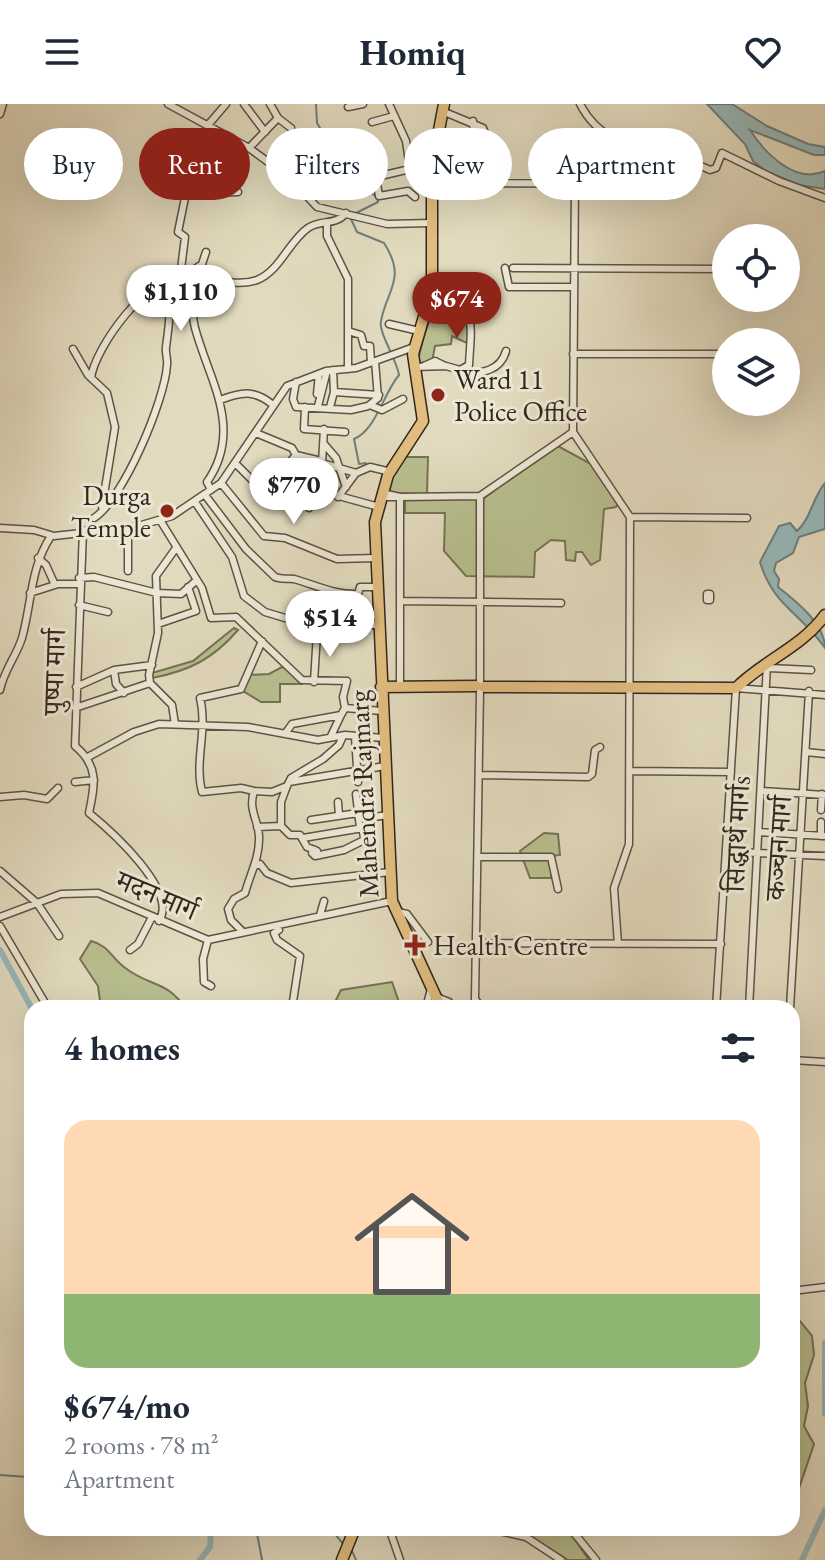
<!DOCTYPE html>
<meta charset="utf-8">
<style>
body{margin:0;font-family:"EB Garamond","Noto Serif Devanagari",serif;background:#f6f6f7;color:#1f2937;height:100vh;display:flex;flex-direction:column;font-size:30px;white-space:nowrap}
*{box-sizing:border-box;margin:0}
p{font-size:26px;color:#747a83}
.icon{flex:none;width:44px;height:44px;fill:none;stroke:currentColor;stroke-width:2;stroke-linecap:round;stroke-linejoin:round}
.map{position:relative;flex:1;overflow:hidden}
.side{position:absolute;left:24px;top:896px;width:776px;height:536px;display:flex;flex-direction:column;background:#fff;border-radius:24px;box-shadow:0 8px 32px #0002}
.side>*{flex:none}
.banner{position:absolute;left:24px;top:24px;width:778px;height:72px;display:flex;gap:16px}
.tools{position:absolute;left:712px;top:120px;display:grid;gap:16px}
.tools a{display:grid;place-items:center;width:88px;height:88px;border-radius:50%;background:#fff;box-shadow:0 8px 32px #0002;font-size:40px}
.price{position:absolute;translate:-50% -68px;padding:0 18px;border-radius:28px;background:#fff;color:#222;font-size:26px;line-height:52px;filter:drop-shadow(0 2px 4px #0008)}
.price::after{content:'';position:absolute;left:50%;top:48px;width:24px;height:18px;margin-left:-12px;background:inherit;clip-path:polygon(0 0,100% 0,50% 100%)}
.price.on{background:#8f2418;color:#fff}
ul{padding:0;list-style:none}
li{display:grid;align-content:center;gap:16px;height:424px;padding:0 40px}
li+li{border-top:2px solid #e0e1e3}
li span{display:grid;place-items:center;height:248px;border-radius:24px;color:#555}
li>.icon{margin-inline-start:auto}
span .icon{width:144px;height:144px;fill:#fffc;stroke-width:1}
li b{font-size:34px}
h2{display:flex;justify-content:space-between;align-items:center;height:96px;padding:0 40px;font-size:34px}
.chip{padding:0 28px;border-radius:36px;background:#fff;box-shadow:0 8px 32px #0002;font-size:28px;line-height:72px}
.chip.on{background:#8f2418;color:#fff}
header{display:flex;justify-content:space-between;align-items:center;height:104px;padding:0 40px;background:#fff;font-size:36px;font-weight:700}
.map>svg:first-child{display:block}
.green{fill:#b8be8e;stroke:#757255;stroke-width:2}
.water{fill:#97b8ba;stroke:#6f7e7b;stroke-width:2}
.lines{fill:none;stroke-linecap:round;stroke-linejoin:round}
.stream{stroke:#6f7e7b;stroke-width:2}
.river{stroke:#97b8ba;stroke-width:6}
.minor-casing{stroke:#5e5344;stroke-width:9}
.highway-casing{stroke:#32261c;stroke-width:13}
.minor{stroke:#ece7d5;stroke-width:6}
.highway{stroke:#e1bd7f;stroke-width:10}
.poi-dot{fill:#8f2418;stroke:#ece7d5;stroke-width:3}
.labels{text-anchor:middle;stroke-width:6;stroke-linejoin:round;paint-order:stroke}
.poi-label{font-size:28px;fill:#32261c;stroke:#ece7d5;text-anchor:start}
.street-label{font-size:28px;fill:#32261c;stroke:#ece7d5}
</style>
<header><svg class="icon" aria-label="menu" viewBox="0 0 24 24"><path d="M4 6h16M4 12h16M4 18h16"/></svg>Homiq<svg class="icon" aria-label="heart" viewBox="0 0 24 24"><path d="M12 20l-8-8c-3-5 5-10 8-4 3-6 11-1 8 4z"/></svg></header>
<div class="map">
<svg width="825" height="1456" viewBox="0 0 825 1456">
<rect width="100%" height="100%" fill="#e2dabe"/>
<filter id="stains"><feTurbulence type="fractalNoise" baseFrequency=".0025" numOctaves="4"/><feColorMatrix values="0 0 0 0 .2 0 0 0 0 .09 0 0 0 0 .02 0 0 0 .5 -.17"/></filter>
<radialGradient id="worn" r=".72"><stop offset=".6" stop-color="#630" stop-opacity="0"/><stop offset="1" stop-color="#630" stop-opacity=".3"/></radialGradient>
<!-- green -->
<path class="green" d="M439 188 463 199 471 207V234L467 239 452 232 451 240 435 242 432 258 418 259C421 233 432 213 439 188Z
M556 341 591 360 618 399 616 403 604 405 600 456 591 461 582 448H576L575 457 566 456 565 437 551 436 535 448 534 473 466 472 444 447 445 409H405V394L483 395Z
M405 353H428L427 390 385 389 391 372Z
M234 524 238 526C213 555 189 567 152 574V569L193 557Z
M284 562 301 580H280V598H261L243 587 248 571 269 570Z
M544 729 558 730 560 751 552 752 551 774H530L520 747Z
M91 837C108 841 111 853 124 863 149 883 167 876 185 904H101L98 882 80 855Z
M392 878 401 904H332L341 886Z
M792 1207 812 1232 814 1251 805 1279 808 1302 804 1322 814 1340 795 1396Z
M528 1424H567L589 1456H568L529 1432Z"/>
<!-- water -->
<path class="water" d="M707 0H732L767 22 808 40 825 43V51H814L750 26C764 48 795 81 825 67V85L799 81 766 67 753 57 745 40Z
M825 379V425L799 433 793 449 776 459 774 467 779 475 778 483C796 497 825 520 825 544 800 508 773 502 760 458L779 422 790 419 797 427C810 416 813 393 825 379Z"/>
<g class="lines">
<!-- stream -->
<path class="stream" d="M316 0 317 19 327 36 322 50 339 62 342 78 359 81 377 93 378 98 354 110
M351 115 357 128 384 139C407 175 387 185 381 217 378 228 397 256 399 271 383 290 376 326 354 335L359 360 366 359
M0 1371 28 1373 32 1377
M256 1424 262 1456
M330 1424 344 1441
M352 1447 356 1456"/>
<!-- river -->
<path class="river" d="M0 846 32 905
M825 1239V1310
M200 1456 210 1443 211 1424
M802 1456 825 1406"/>
<defs>
<path id="minor" d="M168 0 249 44 290 74 317 103 387 120 432 119
M244 0 265 28
M389 0 406 37 410 65 432 71
M580 0C607 53 664 43 710 66L716 64 722 49 779 77 825 94
M348 3 363 0
M442 7 483 24 505 79
M0 10 3 0
M278 14 291 24
M473 17 476 56
M372 18 394 12
M208 21 226 0
M249 44 278 14 270 0
M184 56 189 74 178 128 185 133 181 165C196 189 189 198 195 224 209 276 244 325 207 378L211 386
M410 65 376 73 379 92 408 87 415 93
M211 68 213 89
M600 68 615 33
M450 79 685 80
M187 85 208 89 238 88
M327 119V132L348 175V265
M505 164 509 183H574
M513 164 726 165
M187 171 202 160 206 148
M389 220 419 227
M348 227 361 231 364 242H370L371 258
M73 245 88 271 107 289 115 323 102 403
M573 250H726
M424 262 435 257 445 262
M414 263 446 262 460 266 469 261C471 220 479 201 432 185
M333 266 334 288
M464 266C480 272 501 266 506 247
M91 274C95 243 148 171 184 170 209 170 231 185 257 176 280 167 289 137 308 124 321 115 336 122 346 109
M296 278 293 295 296 303 351 306 368 302 378 294 375 257
M317 290 319 270
M220 296C241 288 254 285 273 301
M370 301 382 306 403 295
M318 302 327 267
M305 303 304 325 345 328
M330 303 334 288 379 291
M324 325 322 359 356 369 370 363 391 368
M573 328 630 413 629 740 614 784 618 840
M256 329 292 344 296 351 321 357
M324 340 336 354 346 383
M236 360 273 397H278L285 386 295 390
M221 379 264 432 285 434 337 455 376 454
M285 386 290 358 296 351
M317 386V370L322 359
M205 391 246 445 275 473C282 476 287 474 294 475 316 481 334 491 358 490L360 483H377
M480 392V578
M338 393 356 369
M382 393H400L382 389
M195 398 232 453 244 492 265 508 312 522 323 531 358 521H378
M309 404 317 386 379 403
M630 413 747 414
M94 414C123 396 165 296 167 261 168 255 165 249 166 243 168 226 171 213 169 195
M160 416 202 484 211 514 236 513 302 576 347 577 343 593 345 604 382 607
M0 424 34 426 54 432 135 423 172 412 221 379 287 282 326 267 356 264 414 243
M83 426 75 642C99 662 95 680 89 709 110 726 179 787 159 817
M38 454 46 461 55 481
M128 467V423
M79 474 94 473 157 489 181 490 197 476
M30 489 58 480H79
M707 490H710V496H707Z
M400 497 561 499
M79 501 108 508
M158 520 196 507 188 483
M769 564 811 566
M114 566 116 580 124 589
M314 578 317 529
M76 583 114 566 152 561
M400 583V393L480 392 573 328 575 79
M0 586C4 566 16 553 22 534 32 498 30 464 51 432
M480 586 475 895 482 904
M75 604 150 579
M175 620 172 601 150 579 149 571 158 529 156 472 176 444
M285 630 292 620 341 611 345 604
M331 632 341 611
M355 633 358 678
M806 648 825 650
M88 653 134 628 159 620 248 623 318 636 345 631 384 634
M629 667 731 668
M479 671 588 673 592 670 595 646 600 643
M75 678 94 676
M289 678 385 662
M253 687 272 688 287 682 291 674 323 655 339 641 343 632
M762 687 825 691
M356 690 360 724
M0 693 24 691 47 695 58 684
M338 698 339 712
M821 706 822 690
M359 715 388 711
M311 716 358 709
M821 718V732
M281 722V698L287 682
M257 723 281 722 290 731H300L307 743 317 747
M759 728 825 732
M303 734 363 724 364 736 344 746 315 752 312 749 315 746
M736 748 825 752
M479 753H551L558 785
M255 762 260 760 267 769 291 779 390 768
M0 767 37 799 59 832
M398 808 407 810 428 838
M320 811 324 797
M0 813 61 790 98 789 208 836 392 797
M0 822 48 904
M241 826 231 816 228 805 234 795 245 789C250 770 260 753 259 732 258 715 248 706 254 687L241 684 202 688C194 657 208 626 200 594L241 585 262 537
M279 826 274 829 277 836 300 852 292 904
M208 836 203 855 204 878 211 882
M477 839 721 840
M130 846 138 840 152 813
M434 892 449 898V904
M426 904 431 885
M716 904 736 584 825 591
M749 904 767 560
M790 904 809 587
M792 956 825 958
M792 1187 825 1183
M389 1424 400 1456
M485 1424 526 1433 561 1456
M570 1424 596 1456"/>
<path id="highway" d="M381 583 476 582
M484 583 736 584C764 556 802 543 825 511
M441 904 392 797 375 418 388 371 423 317 413 250 432 185V63L444 0
M342 1456 355 1424"/>
</defs>
<!-- minor casing -->
<use href="#minor" class="minor-casing"/>
<!-- highway casing -->
<use href="#highway" class="highway-casing"/>
<!-- minor -->
<use href="#minor" class="minor"/>
<!-- highway -->
<use href="#highway" class="highway"/>
</g>
<!-- markers -->
<g class="poi-dot">
<circle cx="438" cy="291" r="8"/>
<circle cx="167" cy="407" r="8"/>
<path d="M411 829h8v8h8v8h-8v8h-8v-8h-8v-8h8z"/>
</g>
<g class="labels">
<!-- poi labels -->
<g class="poi-label">
<text x="454" y="285">Ward 11<tspan x="454" dy="32">Police Office</tspan></text>
<text x="151" y="401" text-anchor="end">Durga<tspan x="151" dy="32">Temple</tspan></text>
<text x="433" y="851">Health Centre</text>
</g>
<!-- street labels -->
<g class="street-label">
<text transform="translate(54 568) rotate(-88)" y="10">पुष्पा मार्ग</text>
<text transform="translate(363 690) rotate(-93)" y="10">Mahendra Rajmarg</text>
<text transform="translate(737 730) rotate(-87)" y="10">सिद्धार्थ मार्गs</text>
<text transform="translate(778 744) rotate(-86)" y="10">कञ्चन मार्ग</text>
<text transform="translate(157 791) rotate(23)" y="10">मदन मार्ग</text>
</g>
</g>
<rect width="100%" height="100%" filter="url(#stains)"/>
<rect width="100%" height="100%" fill="url(#worn)"/>
</svg>
<div class="tools">
<a><svg class="icon" aria-label="locate" viewBox="0 0 24 24"><circle cx="12" cy="12" r="6"/><path d="M12 2v4M12 18v4M2 12h4M18 12h4"/></svg></a>
<a><svg class="icon" aria-label="layers" viewBox="0 0 24 24"><path d="M12 4l9 5-9 5-9-5zM3 14l9 5 9-5"/></svg></a>
</div>
<b class="price" style="left:181px;top:229px">$1,110</b>
<b class="price on" style="left:457px;top:236px">$674</b>
<b class="price" style="left:294px;top:422px">$770</b>
<b class="price" style="left:330px;top:555px">$514</b>
<div class="banner">
<a class="chip">Buy</a>
<a class="chip on">Rent</a>
<a class="chip">Filters</a>
<a class="chip">New</a>
<a class="chip">Apartment</a>
</div>
<section class="side">
<h2>4 homes<svg class="icon" aria-label="filters" viewBox="0 0 24 24"><path d="M4 7h16M4 17h16"/><circle cx="9" cy="7" r="2"/><circle cx="15" cy="17" r="2"/></svg></h2>
<ul>
<li><span style="background:linear-gradient(#ffd9b3 70%,#8fb573 0)"><svg class="icon" aria-label="home" viewBox="0 0 24 24"><path d="M3 11l9-7 9 7M6 9v11h12V9"/></svg></span><div><b>$674/mo</b><p>2 rooms · 78 m²</p><p>Apartment</p></div></li>
</ul>
</section>
</div>
